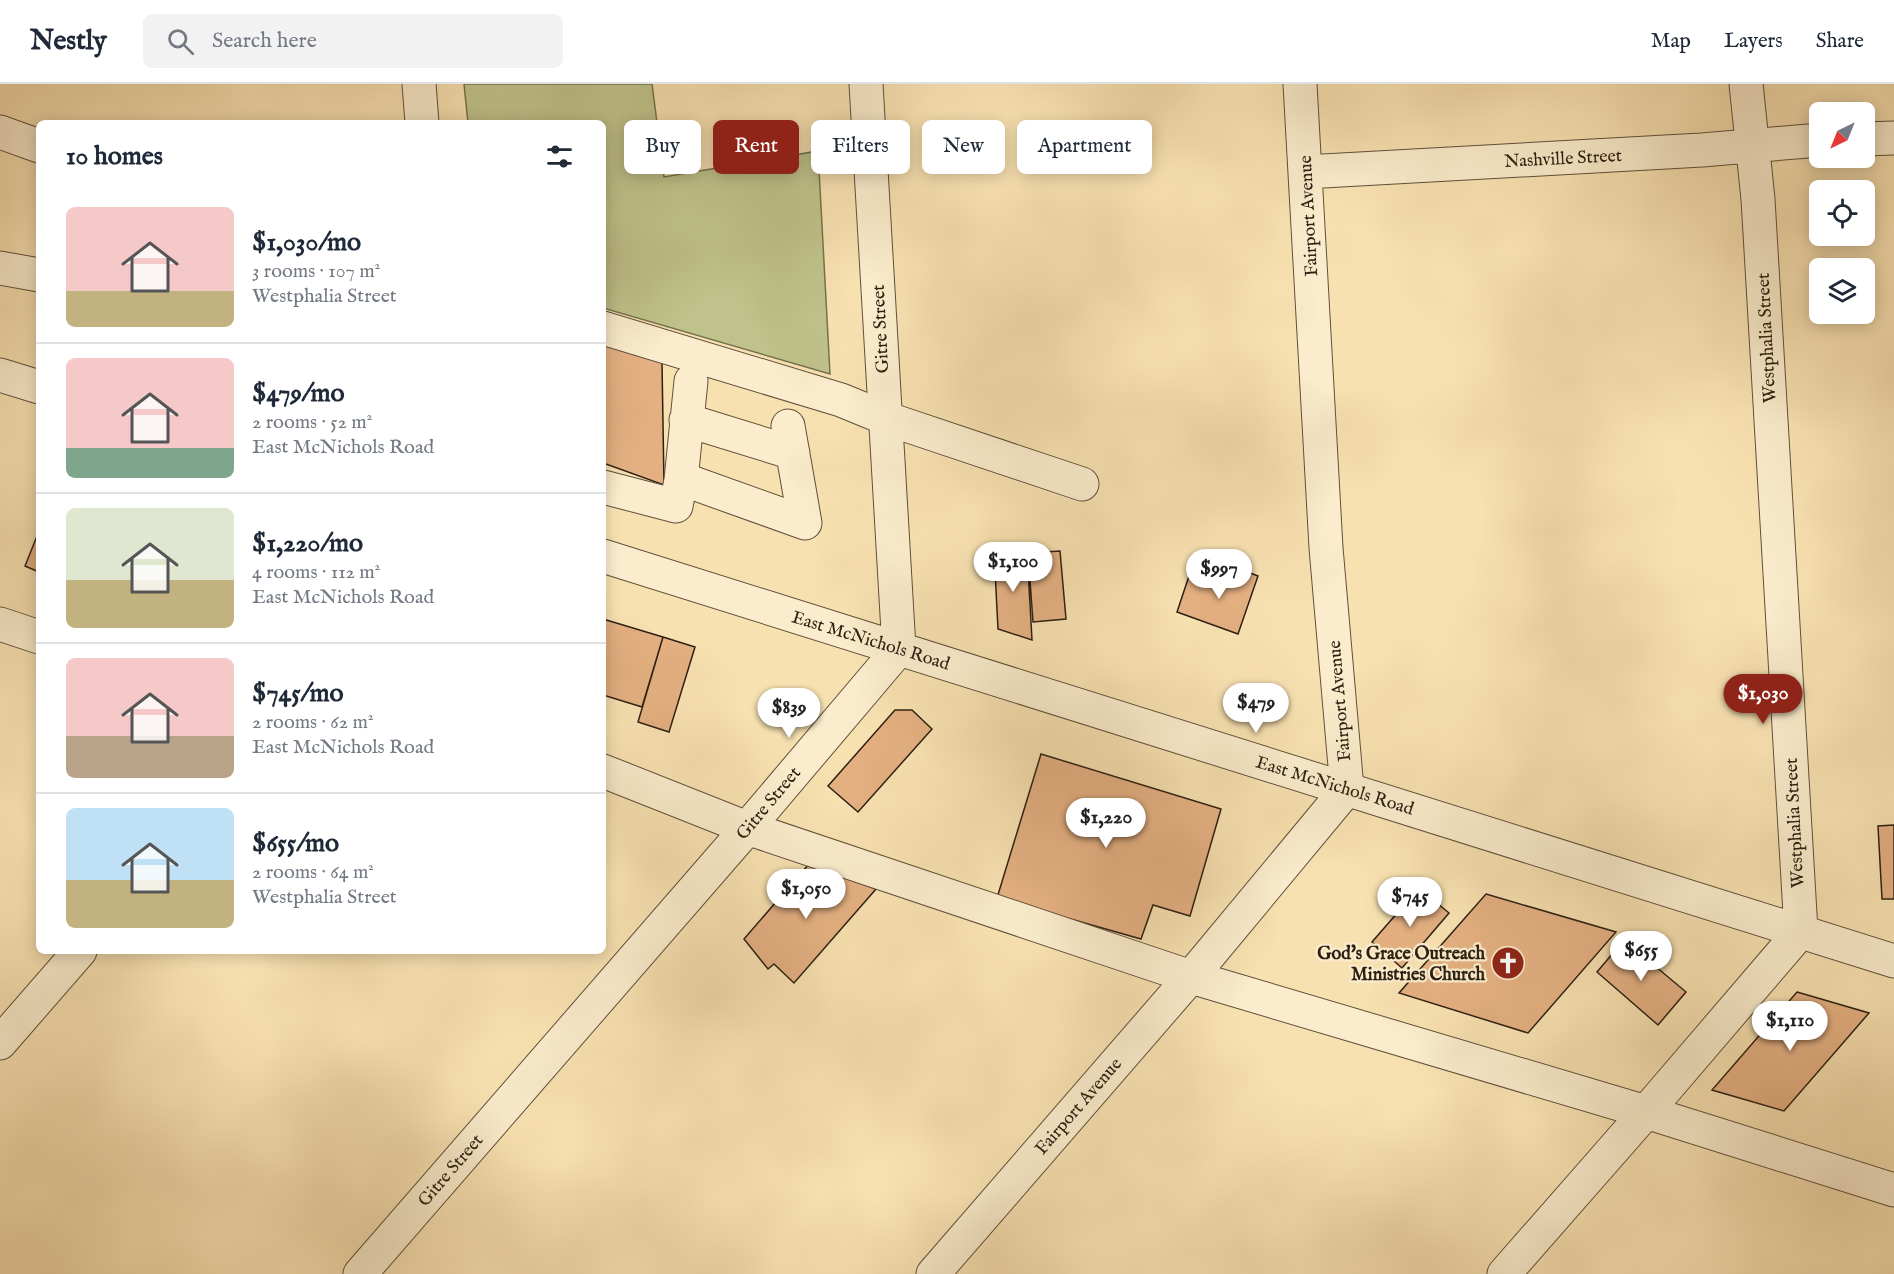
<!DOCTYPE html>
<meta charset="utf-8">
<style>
body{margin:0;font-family:"IM FELL English",serif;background:#f2f2f3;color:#1f2937;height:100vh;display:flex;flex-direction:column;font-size:22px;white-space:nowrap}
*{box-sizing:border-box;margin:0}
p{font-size:20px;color:#747a83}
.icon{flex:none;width:33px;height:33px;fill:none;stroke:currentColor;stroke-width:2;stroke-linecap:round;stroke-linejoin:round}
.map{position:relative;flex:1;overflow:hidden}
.details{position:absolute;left:36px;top:36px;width:570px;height:834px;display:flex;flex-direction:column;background:#fff;border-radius:9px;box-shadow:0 3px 15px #0003}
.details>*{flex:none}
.guide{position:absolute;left:624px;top:36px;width:570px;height:54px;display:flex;gap:12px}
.needle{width:39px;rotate:223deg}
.controls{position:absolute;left:1809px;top:18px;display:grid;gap:12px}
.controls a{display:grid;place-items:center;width:66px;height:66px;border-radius:9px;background:#fff;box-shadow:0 3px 15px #0003;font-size:30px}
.price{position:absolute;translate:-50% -51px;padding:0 14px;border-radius:21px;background:#fff;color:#222;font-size:20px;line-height:39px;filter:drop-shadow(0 2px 3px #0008)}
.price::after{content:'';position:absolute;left:50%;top:36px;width:18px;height:14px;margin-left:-9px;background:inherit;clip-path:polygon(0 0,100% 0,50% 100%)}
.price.selected{background:#8f2418;color:#fff}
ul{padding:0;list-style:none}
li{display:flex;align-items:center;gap:18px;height:150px;padding:0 30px}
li+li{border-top:2px solid #e0e1e3}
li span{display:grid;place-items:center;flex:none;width:168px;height:120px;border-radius:9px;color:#555}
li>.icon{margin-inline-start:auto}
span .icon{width:72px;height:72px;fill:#fffc;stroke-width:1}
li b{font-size:26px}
h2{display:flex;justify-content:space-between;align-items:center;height:72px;padding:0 30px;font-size:26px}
.chip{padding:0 21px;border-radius:9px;background:#fff;box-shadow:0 3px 15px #0003;font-size:21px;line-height:54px}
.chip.selected{background:#8f2418;color:#fff}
header{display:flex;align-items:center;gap:36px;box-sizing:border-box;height:84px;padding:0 30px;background:#fff;border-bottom:2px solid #e0e1e3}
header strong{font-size:28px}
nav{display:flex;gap:33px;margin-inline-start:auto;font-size:21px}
.search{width:420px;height:54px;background:#f2f2f3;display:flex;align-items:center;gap:15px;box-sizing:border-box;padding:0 21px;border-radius:9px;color:#747a83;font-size:22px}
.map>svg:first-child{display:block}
.green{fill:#bfc28a;stroke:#76714e;stroke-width:1.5}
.building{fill:#e4b082;stroke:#2d2012;stroke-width:1.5}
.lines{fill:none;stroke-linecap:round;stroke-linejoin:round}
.minor-casing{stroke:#60503a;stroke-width:35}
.minor{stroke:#faeccc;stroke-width:33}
.labels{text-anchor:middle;stroke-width:4.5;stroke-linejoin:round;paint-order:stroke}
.street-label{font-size:18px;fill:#2d2012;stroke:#faeccc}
.poi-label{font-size:18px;font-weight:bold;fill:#2d2012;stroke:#faeccc;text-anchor:end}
</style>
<header>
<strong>Nestly</strong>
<div class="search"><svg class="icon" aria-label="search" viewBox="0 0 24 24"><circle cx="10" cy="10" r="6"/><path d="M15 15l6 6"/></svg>Search here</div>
<nav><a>Map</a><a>Layers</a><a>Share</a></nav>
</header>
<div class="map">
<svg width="1894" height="1190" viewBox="0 0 1894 1190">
<rect width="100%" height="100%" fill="#f8e1b1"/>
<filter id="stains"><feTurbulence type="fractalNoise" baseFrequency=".00333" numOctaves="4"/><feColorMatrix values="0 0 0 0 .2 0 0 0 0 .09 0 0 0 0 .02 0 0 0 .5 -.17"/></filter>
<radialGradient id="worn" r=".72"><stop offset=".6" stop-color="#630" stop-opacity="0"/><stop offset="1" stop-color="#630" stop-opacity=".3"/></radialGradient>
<!-- green -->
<path class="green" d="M464 0H652L664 93 818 67 830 290 603 224V39H468Z"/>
<!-- building -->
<path class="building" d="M603 260 662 278 664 401 603 379Z
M39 447V488L25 482Z
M1027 466 1032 556 998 545 994 467Z
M1060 467 1066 535 1033 538 1028 469Z
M1235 483 1258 492 1238 550 1177 528 1190 489 1228 502Z
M603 535 663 553 642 623 603 611Z
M663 553 695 563 669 648 638 638Z
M895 626H912L932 645 858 728 828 702Z
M1041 670 1221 725 1190 832 1153 821 1141 855 997 814Z
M1894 741V815H1882L1878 742Z
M809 780 876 805 794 899 774 880 768 885 744 855Z
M1419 804 1449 829 1402 884 1372 858Z
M1486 810 1616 848 1528 949 1399 909Z
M1624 856 1686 908 1658 941 1597 888Z
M1797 908 1869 929 1784 1027 1712 1006Z"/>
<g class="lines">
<defs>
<path id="minor" d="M419 0 422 39
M0 48 39 62
M1864 55 1894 54
M1305 88 1702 66 1820 56
M0 184 39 191
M603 244 841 316 885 334 1082 400
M0 291 39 303
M686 336 793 369
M681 396H685L805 439 788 342
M603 403 676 422 681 396 691 297
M603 472 1894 877
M0 540 39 553
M603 687 747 744 1191 893 1646 1028 1894 1106
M0 959 80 867
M360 1190 738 755 899 565 866 0
M933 1190 1200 882 1347 705 1326 464 1300 0
M1504 1190 1646 1028 1801 847 1758 115 1746 0"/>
</defs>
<!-- minor casing -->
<use href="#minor" class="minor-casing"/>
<!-- minor -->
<use href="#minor" class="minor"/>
</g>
<!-- icons -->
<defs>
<symbol id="church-disc" viewBox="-11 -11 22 22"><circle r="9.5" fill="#8f2418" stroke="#faeccc"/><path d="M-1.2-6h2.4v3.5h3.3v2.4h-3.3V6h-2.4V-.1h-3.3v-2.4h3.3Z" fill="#fff"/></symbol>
</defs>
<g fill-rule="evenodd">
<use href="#church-disc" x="1489" y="860" width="38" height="38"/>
</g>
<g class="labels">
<!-- street labels -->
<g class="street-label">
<text transform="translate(1563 74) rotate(-3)" y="6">Nashville Street</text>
<text transform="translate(1308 132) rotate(-93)" y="6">Fairport Avenue</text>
<text transform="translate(880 245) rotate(-93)" y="6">Gitre Street</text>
<text transform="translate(1766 254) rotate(-93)" y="6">Westphalia Street</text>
<text transform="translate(871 556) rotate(17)" y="6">East McNichols Road</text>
<text transform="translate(1339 617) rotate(-95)" y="6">Fairport Avenue</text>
<text transform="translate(1335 701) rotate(17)" y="6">East McNichols Road</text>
<text transform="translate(768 719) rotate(-50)" y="6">Gitre Street</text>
<text transform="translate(1794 739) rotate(-93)" y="6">Westphalia Street</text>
<text transform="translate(1078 1022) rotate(-49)" y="6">Fairport Avenue</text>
<text transform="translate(450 1086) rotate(-49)" y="6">Gitre Street</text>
</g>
<!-- poi labels -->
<g class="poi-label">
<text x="1485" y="875">God's Grace Outreach<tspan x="1485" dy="21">Ministries Church</tspan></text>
</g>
</g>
<rect width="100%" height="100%" filter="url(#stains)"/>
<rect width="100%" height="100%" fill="url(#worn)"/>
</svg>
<div class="controls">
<a><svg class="needle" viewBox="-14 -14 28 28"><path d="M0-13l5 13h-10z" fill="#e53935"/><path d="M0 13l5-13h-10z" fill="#747a83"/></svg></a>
<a><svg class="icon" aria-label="locate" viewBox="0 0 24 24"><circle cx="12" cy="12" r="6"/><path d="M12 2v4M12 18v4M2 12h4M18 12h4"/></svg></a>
<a><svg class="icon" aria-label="layers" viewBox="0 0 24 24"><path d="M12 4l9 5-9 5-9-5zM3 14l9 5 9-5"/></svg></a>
</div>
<b class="price" style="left:1013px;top:509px">$1,100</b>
<b class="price" style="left:1219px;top:516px">$997</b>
<b class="price selected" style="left:1763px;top:641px">$1,030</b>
<b class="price" style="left:1256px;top:650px">$479</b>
<b class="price" style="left:789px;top:655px">$839</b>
<b class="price" style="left:1106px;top:765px">$1,220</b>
<b class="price" style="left:806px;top:836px">$1,050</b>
<b class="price" style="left:1410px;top:844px">$745</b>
<b class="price" style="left:1641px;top:898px">$655</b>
<b class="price" style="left:1790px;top:968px">$1,110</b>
<div class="guide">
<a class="chip">Buy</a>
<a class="chip selected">Rent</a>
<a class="chip">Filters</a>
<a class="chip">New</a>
<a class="chip">Apartment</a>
</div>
<section class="details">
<h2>10 homes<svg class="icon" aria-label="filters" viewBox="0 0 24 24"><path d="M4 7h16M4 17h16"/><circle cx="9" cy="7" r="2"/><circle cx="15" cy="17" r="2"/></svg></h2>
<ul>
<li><span style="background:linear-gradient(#f6c9c9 70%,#c2b280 0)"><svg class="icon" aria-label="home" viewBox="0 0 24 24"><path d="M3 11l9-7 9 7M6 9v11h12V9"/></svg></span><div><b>$1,030/mo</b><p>3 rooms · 107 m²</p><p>Westphalia Street</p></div></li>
<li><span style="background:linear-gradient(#f6c9c9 75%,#7fa58c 0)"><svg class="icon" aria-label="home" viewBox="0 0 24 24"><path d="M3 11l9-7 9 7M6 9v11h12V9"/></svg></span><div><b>$479/mo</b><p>2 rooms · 52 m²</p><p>East McNichols Road</p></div></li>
<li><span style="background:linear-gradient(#dfe7d0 60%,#c2b280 0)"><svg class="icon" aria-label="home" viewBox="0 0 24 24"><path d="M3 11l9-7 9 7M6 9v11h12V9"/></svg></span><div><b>$1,220/mo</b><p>4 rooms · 112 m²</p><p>East McNichols Road</p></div></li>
<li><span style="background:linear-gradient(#f6c9c9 65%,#b9a48a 0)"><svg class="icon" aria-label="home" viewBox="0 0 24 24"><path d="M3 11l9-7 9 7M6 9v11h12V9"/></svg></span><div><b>$745/mo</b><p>2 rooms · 62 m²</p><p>East McNichols Road</p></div></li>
<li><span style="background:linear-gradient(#bfe0f5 60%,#c2b280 0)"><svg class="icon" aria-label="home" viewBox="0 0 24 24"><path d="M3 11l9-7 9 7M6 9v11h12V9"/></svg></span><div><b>$655/mo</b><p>2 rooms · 64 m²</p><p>Westphalia Street</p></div></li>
</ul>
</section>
</div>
